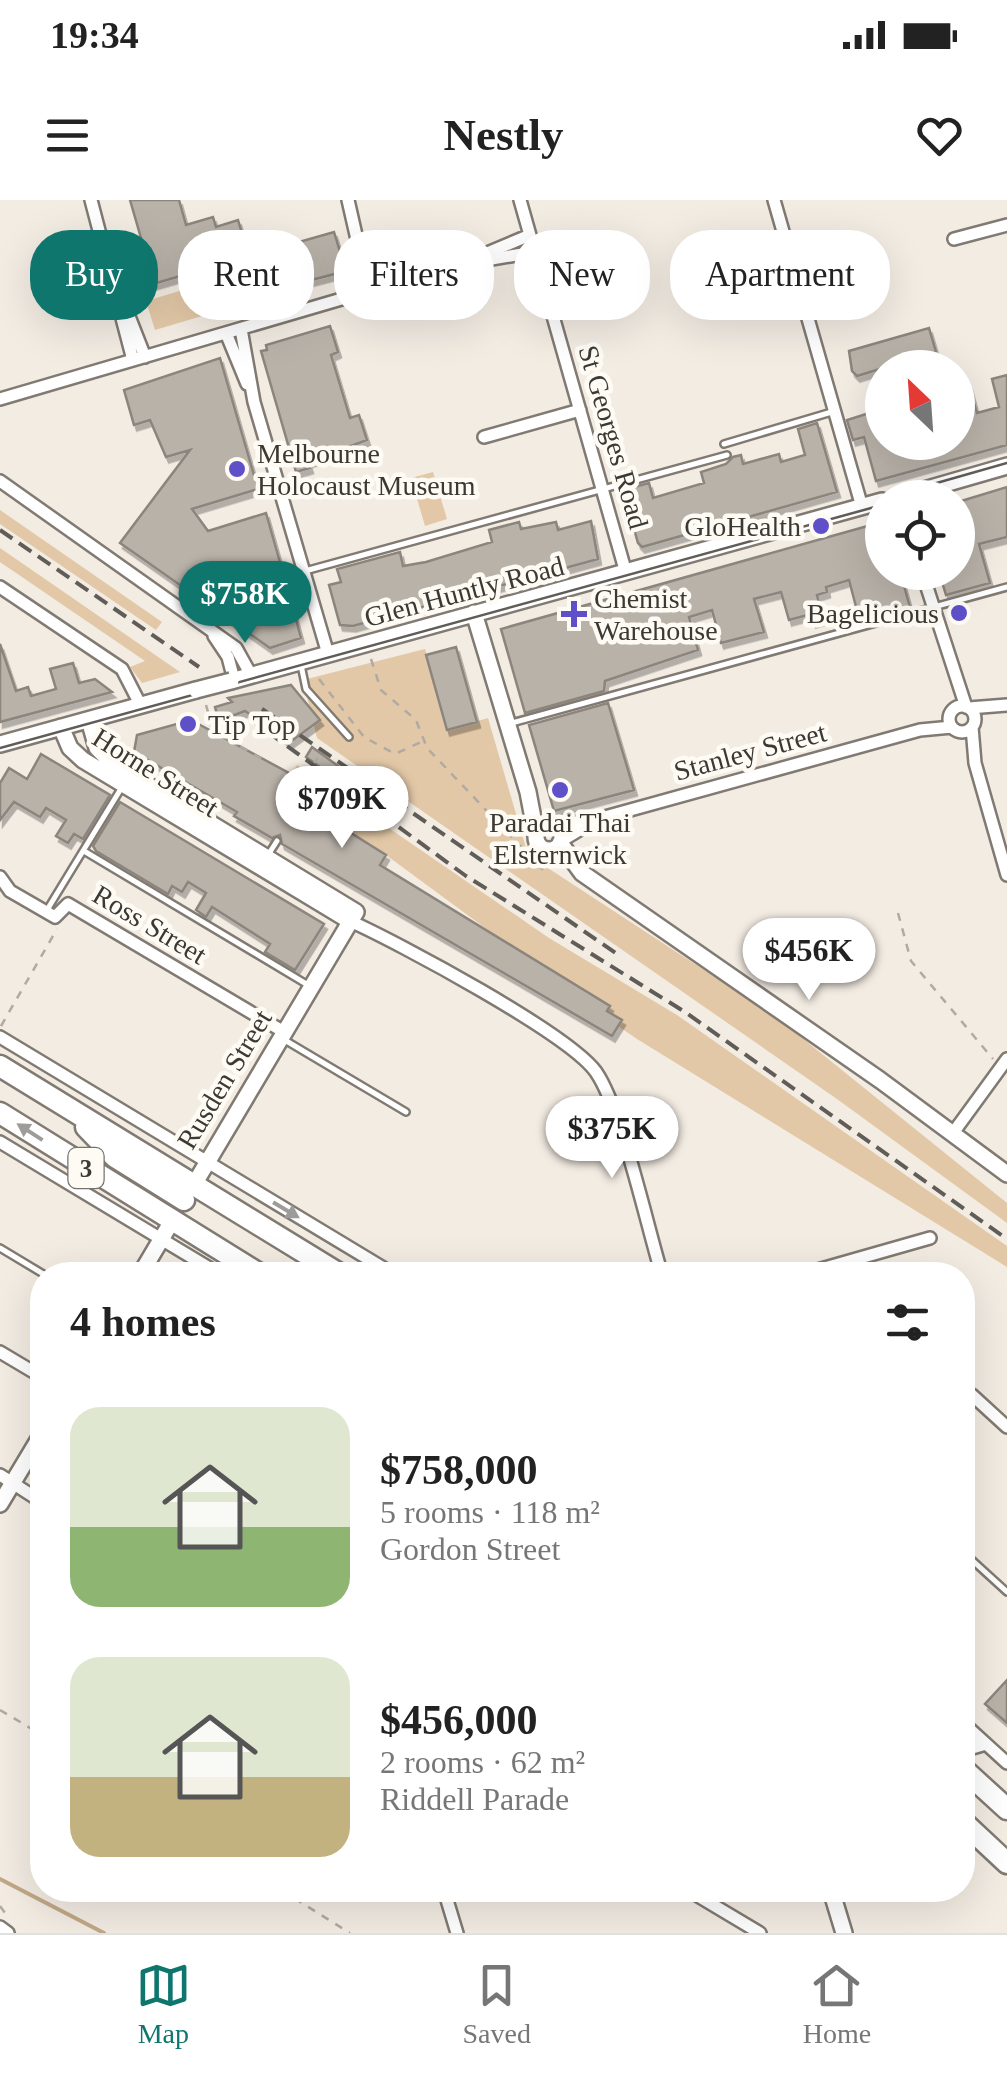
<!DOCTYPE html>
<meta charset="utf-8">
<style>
body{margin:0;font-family:Georgia,serif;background:#f6f6f6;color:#222;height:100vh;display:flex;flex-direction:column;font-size:38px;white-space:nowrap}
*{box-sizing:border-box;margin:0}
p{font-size:32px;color:#767676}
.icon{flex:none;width:55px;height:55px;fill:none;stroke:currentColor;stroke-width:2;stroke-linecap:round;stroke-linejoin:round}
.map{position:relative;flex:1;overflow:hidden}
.sheet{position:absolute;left:30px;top:1062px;width:945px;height:640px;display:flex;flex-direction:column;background:#fff;border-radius:40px;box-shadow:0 10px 40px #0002}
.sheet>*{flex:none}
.banner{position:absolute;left:30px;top:30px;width:948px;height:90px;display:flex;gap:20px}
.needle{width:65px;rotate:335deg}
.fabs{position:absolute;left:865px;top:150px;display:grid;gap:20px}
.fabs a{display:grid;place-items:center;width:110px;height:110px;border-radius:50%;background:#fff;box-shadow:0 10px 40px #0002;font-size:50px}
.price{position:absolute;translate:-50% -85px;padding:0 22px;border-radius:35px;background:#fff;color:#222;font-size:32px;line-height:65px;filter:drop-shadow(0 2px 5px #0008)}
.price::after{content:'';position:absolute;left:50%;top:60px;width:30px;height:22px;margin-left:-15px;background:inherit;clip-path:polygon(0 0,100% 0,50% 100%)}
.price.selected{background:#0f766e;color:#fff}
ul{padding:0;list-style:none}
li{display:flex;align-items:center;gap:30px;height:250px;padding:0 40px}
li span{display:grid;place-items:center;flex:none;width:280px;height:200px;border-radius:30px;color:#555}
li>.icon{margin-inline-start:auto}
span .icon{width:120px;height:120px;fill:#fffc;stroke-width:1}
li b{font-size:42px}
h2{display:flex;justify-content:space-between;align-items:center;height:120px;padding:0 40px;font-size:42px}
.tag{padding:0 35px;border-radius:40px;background:#fff;box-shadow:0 10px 40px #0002;font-size:35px;line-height:90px}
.tag.selected{background:#0f766e;color:#fff}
.status{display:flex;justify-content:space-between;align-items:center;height:70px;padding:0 50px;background:#fff;direction:ltr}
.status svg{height:28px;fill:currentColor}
header{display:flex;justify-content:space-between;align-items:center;height:130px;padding:0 40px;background:#fff;font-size:45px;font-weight:600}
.tabs{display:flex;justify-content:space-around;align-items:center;height:140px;border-top:2px solid #e0e0e0;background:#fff;font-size:28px;color:#767676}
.tabs a{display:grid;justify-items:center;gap:5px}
.tabs .selected{color:#0f766e}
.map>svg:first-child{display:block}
.green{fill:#e2c8a7}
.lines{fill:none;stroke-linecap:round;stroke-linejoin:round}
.stream{stroke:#c2a886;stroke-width:4}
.building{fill:#b9b2a9;stroke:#8c857d;stroke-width:2.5;filter:url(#shadow)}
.lane-casing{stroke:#817a72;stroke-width:10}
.street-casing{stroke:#817a72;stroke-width:16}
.secondary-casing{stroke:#817a72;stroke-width:20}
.highway-casing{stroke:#817a72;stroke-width:25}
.path{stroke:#b0aaa3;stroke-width:2.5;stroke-dasharray:8 8;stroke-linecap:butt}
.lane{stroke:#fff;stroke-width:5}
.street{stroke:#fff;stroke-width:11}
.secondary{stroke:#fff;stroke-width:15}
.highway{stroke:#fff;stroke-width:20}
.tram{stroke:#605c57;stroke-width:2.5}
.rail{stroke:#605c57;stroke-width:4;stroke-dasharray:15 8;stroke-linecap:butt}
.secondary-bridge-casing{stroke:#817a72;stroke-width:20;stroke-linecap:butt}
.secondary-bridge{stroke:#fff;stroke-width:15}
.oneway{fill:#9e9c9a}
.poi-dot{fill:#5f50c9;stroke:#fefaf4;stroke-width:4}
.labels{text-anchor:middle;stroke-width:9;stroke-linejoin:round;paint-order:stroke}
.shield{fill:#fefaf4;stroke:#76736e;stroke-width:2.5}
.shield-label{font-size:25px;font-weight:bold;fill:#3c3935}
.street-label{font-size:28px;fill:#3c3935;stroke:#fefaf4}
.poi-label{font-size:28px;fill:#3c3935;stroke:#fefaf4;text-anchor:start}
</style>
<div class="status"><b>19:34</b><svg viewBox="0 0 49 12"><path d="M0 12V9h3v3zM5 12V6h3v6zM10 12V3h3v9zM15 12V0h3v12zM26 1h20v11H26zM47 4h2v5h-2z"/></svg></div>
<header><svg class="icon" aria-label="menu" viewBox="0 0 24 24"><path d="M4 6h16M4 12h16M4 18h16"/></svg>Nestly<svg class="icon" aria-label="heart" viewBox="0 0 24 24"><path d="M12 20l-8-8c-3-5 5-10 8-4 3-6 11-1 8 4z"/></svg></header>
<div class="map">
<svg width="1007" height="1733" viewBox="0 0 1007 1733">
<defs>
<filter id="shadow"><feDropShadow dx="3" dy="5.5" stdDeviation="0" flood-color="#0004"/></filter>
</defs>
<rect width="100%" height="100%" fill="#f3ece3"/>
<!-- green -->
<path class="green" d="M193 87 202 116 155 130 146 101Z
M433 272 447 319 425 326 411 278Z
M0 310 162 422 156 430 0 324Z
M0 348 180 472 142 483 130 467 145 461 0 362Z
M425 449 447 530 488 518 528 655 776 817 1007 1003V1023L837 899 317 538 303 480Z
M297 565 549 738 677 815 1007 1046V1067L637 839 618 826 621 819 607 811 610 805 496 736 386 655 316 611 325 593 292 573Z"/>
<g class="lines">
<!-- stream -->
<path class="stream" d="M0 1679 104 1733"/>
</g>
<!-- building -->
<path class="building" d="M130 0H179L186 25 213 17 216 27 238 20 245 43 253 41 257 54 334 32 346 71 277 89 270 66 191 87 187 74 143 87 130 42 141 38Z
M330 126 338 152 331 155 350 218 359 215 367 240 308 262 310 268 296 272 261 151 267 150 266 145Z
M929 128 936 152 857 176 852 171 849 151Z
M220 158 258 289 192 309 208 331 266 313 285 380 265 392 263 399 268 403 280 398 281 404 291 401 301 438 270 448 120 343 190 250 166 257 150 220 134 225 124 190Z
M1007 175V245L876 281 864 237 853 240 847 220 882 209V242H958V189L969 185 977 213 999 207 992 179Z
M817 223 837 292 642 347 638 343 623 290 649 283 653 298 704 283 701 272 726 264 733 257 741 255 743 264 779 254 781 262 805 255 798 229Z
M1007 287V337L979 344 990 383 946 395 939 372H958V302Z
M591 321 598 359 353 426 340 425 329 385 341 382 337 369 400 352 403 366 426 362 492 342 489 330 519 322 521 329 556 322 558 330Z
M882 322V372H900L910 407 859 418 849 380 826 387 827 392 817 395 823 419 813 422 811 414 789 420 781 392 754 399 764 432 721 443 712 410 689 417 698 450 605 481 604 491 525 513 501 429Z
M0 444 16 491 28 487 31 496 56 489 50 469 73 463 79 483 95 479 112 492 0 522Z
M456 447 477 522 447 530 426 455Z
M291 485 320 520 289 543 245 511 219 521 215 507 232 502 228 498Z
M608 503 634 590 554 611 529 525Z
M191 520 326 593 316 611 386 655 380 665 610 806 607 811 622 820 612 836 282 644 280 635 272 638 234 616 237 612 134 552 137 535Z
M312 547 367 587 361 596 306 557Z
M41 554 110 595 83 639 74 634 68 643 56 636 66 620 46 608 40 617 14 602 0 620V583L9 568 27 579Z
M120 602 324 724 295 770 265 752 270 744 212 707 206 717 196 710 206 693 188 682 182 692 172 686 168 694 96 651 93 646Z
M1007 1480V1523L985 1504Z"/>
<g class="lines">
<defs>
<path id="lane" d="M724 244 835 211
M305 371 727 255
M269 397 302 378
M301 465 306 489 349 537
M508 524 1007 387
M84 651 308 785
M268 655 277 641
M47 710 122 587
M283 839 406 912
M0 1048 45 1075
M962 1351 1007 1392"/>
<path id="street" d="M91 0 133 160
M348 0 369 92
M520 0 626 373
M774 0 862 307
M954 39 1007 25
M363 41 382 88
M480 61 534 52
M121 96 145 157
M241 129 254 202 328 454
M226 133 247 184
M0 199 461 64 530 35
M484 237 580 210
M0 281 236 448 251 475
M922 372 966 507
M0 387 122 469 141 506
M214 436 228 457 234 480
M949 519a13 13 0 1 1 26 0a13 13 0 1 1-26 0Z
M969 508 1007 505
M972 527 975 563 1007 675
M553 625 594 620 920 530 952 527
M561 641 591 623
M0 677 10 691 55 717 68 704 284 832
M350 721C399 743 569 834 596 872 622 910 647 1026 662 1075
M0 837 395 1075
M953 933 1007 859
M0 942 221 1075
M800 1075 930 1038
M0 1152 42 1177
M962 1205 972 1195 1007 1227
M0 1275 42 1302
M962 1522 1007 1563
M962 1551 986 1544
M444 1690 457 1733
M688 1690 760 1733
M0 1727 8 1733"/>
<path id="secondary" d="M896 298 1007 266
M474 413 528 592 536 634
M231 481 882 301
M89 520 97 548 113 564 356 712 195 983
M61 527 70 548 83 560 350 721
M0 544 196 490
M536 637a13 13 0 1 1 26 0a13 13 0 1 1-26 0Z
M560 643 582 673 880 880 1007 974
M140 1075 172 1021
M0 1304 42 1234
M831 1690 844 1733"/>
<path id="highway" d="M0 866 341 1075
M0 913 261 1075
M86 927 115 957 184 1000
M962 1568 1007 1609
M962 1621 1007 1663"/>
</defs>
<!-- lane casing -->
<use href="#lane" class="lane-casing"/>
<!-- street casing -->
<use href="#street" class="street-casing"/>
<!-- secondary casing -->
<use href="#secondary" class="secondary-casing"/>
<!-- highway casing -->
<use href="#highway" class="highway-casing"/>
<!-- path -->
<path class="path" d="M371 459 381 490 416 520 427 548 543 670
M319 479 364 537 395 554 421 542
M206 505 214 533
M213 530 267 562
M313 564 322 553
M898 713 911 761 993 859
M1 826 57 729
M0 1510 42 1535
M281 1690 350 1733
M0 1706 8 1717"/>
<!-- lane -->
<use href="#lane" class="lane"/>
<!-- street -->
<use href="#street" class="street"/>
<!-- secondary -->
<use href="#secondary" class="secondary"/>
<!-- highway -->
<use href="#highway" class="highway"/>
<!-- tram -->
<path class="tram" d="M884 298 1007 263
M0 548 882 305"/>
<!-- rail -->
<path class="rail" d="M0 330 199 467
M262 509 620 756
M250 519 466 676 685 812 1007 1039"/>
<defs>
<path id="secondary-bridge" d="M196 490 231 481"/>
</defs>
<!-- secondary-bridge casing -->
<use href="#secondary-bridge" class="secondary-bridge-casing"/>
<!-- secondary-bridge -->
<use href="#secondary-bridge" class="secondary-bridge"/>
</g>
<!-- one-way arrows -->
<defs><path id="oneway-solid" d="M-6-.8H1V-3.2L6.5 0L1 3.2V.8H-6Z" transform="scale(2.5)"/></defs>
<g class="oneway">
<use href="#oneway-solid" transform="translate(30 932) rotate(-147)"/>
<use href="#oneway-solid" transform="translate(286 1010) rotate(31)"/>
</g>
<!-- markers -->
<g class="poi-dot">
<circle cx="237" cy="269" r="10"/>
<circle cx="821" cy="326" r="10"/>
<circle cx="959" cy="413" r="10"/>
<path d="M569 399h10v10h10v10h-10v10h-10v-10h-10v-10h10z"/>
<circle cx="188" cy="524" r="10"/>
<circle cx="560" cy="590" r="10"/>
</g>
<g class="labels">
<!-- shield labels -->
<rect class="shield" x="68.5" y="948" width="35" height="40" rx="8"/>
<g class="shield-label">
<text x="86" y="977">3</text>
</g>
<!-- street labels -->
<g class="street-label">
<text transform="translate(614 237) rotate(74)" y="10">St Georges Road</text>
<text transform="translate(464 391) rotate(-15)" y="10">Glen Huntly Road</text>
<text transform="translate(750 551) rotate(-15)" y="10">Stanley Street</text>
<text transform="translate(156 572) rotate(32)" y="10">Horne Street</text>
<text transform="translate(150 724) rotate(31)" y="10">Ross Street</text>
<text transform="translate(224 879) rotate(-59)" y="10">Rusden Street</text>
</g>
<!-- poi labels -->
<g class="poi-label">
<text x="257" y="263">Melbourne<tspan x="257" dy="32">Holocaust Museum</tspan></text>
<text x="801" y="336" text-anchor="end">GloHealth</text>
<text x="594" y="408">Chemist<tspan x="594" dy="32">Warehouse</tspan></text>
<text x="939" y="423" text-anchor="end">Bagelicious</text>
<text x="208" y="534">Tip Top</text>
<text x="560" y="632" text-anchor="middle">Paradai Thai<tspan x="560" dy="32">Elsternwick</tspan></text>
</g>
</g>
</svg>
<div class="fabs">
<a><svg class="needle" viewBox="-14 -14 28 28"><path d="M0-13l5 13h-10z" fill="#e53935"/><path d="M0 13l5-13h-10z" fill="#767676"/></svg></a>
<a><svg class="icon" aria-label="locate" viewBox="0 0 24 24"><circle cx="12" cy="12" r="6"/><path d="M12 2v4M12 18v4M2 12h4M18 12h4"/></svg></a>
</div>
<b class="price selected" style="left:245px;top:446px">$758K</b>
<b class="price" style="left:342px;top:651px">$709K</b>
<b class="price" style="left:809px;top:803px">$456K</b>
<b class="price" style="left:612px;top:981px">$375K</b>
<div class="banner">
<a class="tag selected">Buy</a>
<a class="tag">Rent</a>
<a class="tag">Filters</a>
<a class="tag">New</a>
<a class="tag">Apartment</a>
</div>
<section class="sheet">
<h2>4 homes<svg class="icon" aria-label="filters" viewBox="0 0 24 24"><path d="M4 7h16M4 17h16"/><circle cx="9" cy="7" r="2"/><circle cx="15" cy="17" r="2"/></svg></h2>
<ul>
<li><span style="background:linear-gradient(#dfe7d0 60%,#8fb573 0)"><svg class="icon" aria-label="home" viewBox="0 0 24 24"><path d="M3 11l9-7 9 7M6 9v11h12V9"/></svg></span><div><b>$758,000</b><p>5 rooms · 118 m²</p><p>Gordon Street</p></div></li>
<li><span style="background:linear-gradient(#dfe7d0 60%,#c2b280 0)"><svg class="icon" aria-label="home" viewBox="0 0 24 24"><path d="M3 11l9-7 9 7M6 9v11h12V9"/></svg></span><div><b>$456,000</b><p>2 rooms · 62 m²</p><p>Riddell Parade</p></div></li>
</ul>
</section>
</div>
<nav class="tabs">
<a class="selected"><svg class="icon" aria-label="map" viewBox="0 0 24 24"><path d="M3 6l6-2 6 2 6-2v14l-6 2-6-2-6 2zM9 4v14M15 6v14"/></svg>Map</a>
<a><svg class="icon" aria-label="saved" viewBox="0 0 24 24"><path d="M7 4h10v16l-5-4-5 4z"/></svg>Saved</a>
<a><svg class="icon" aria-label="home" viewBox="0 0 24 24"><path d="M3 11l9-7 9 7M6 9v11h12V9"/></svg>Home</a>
</nav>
